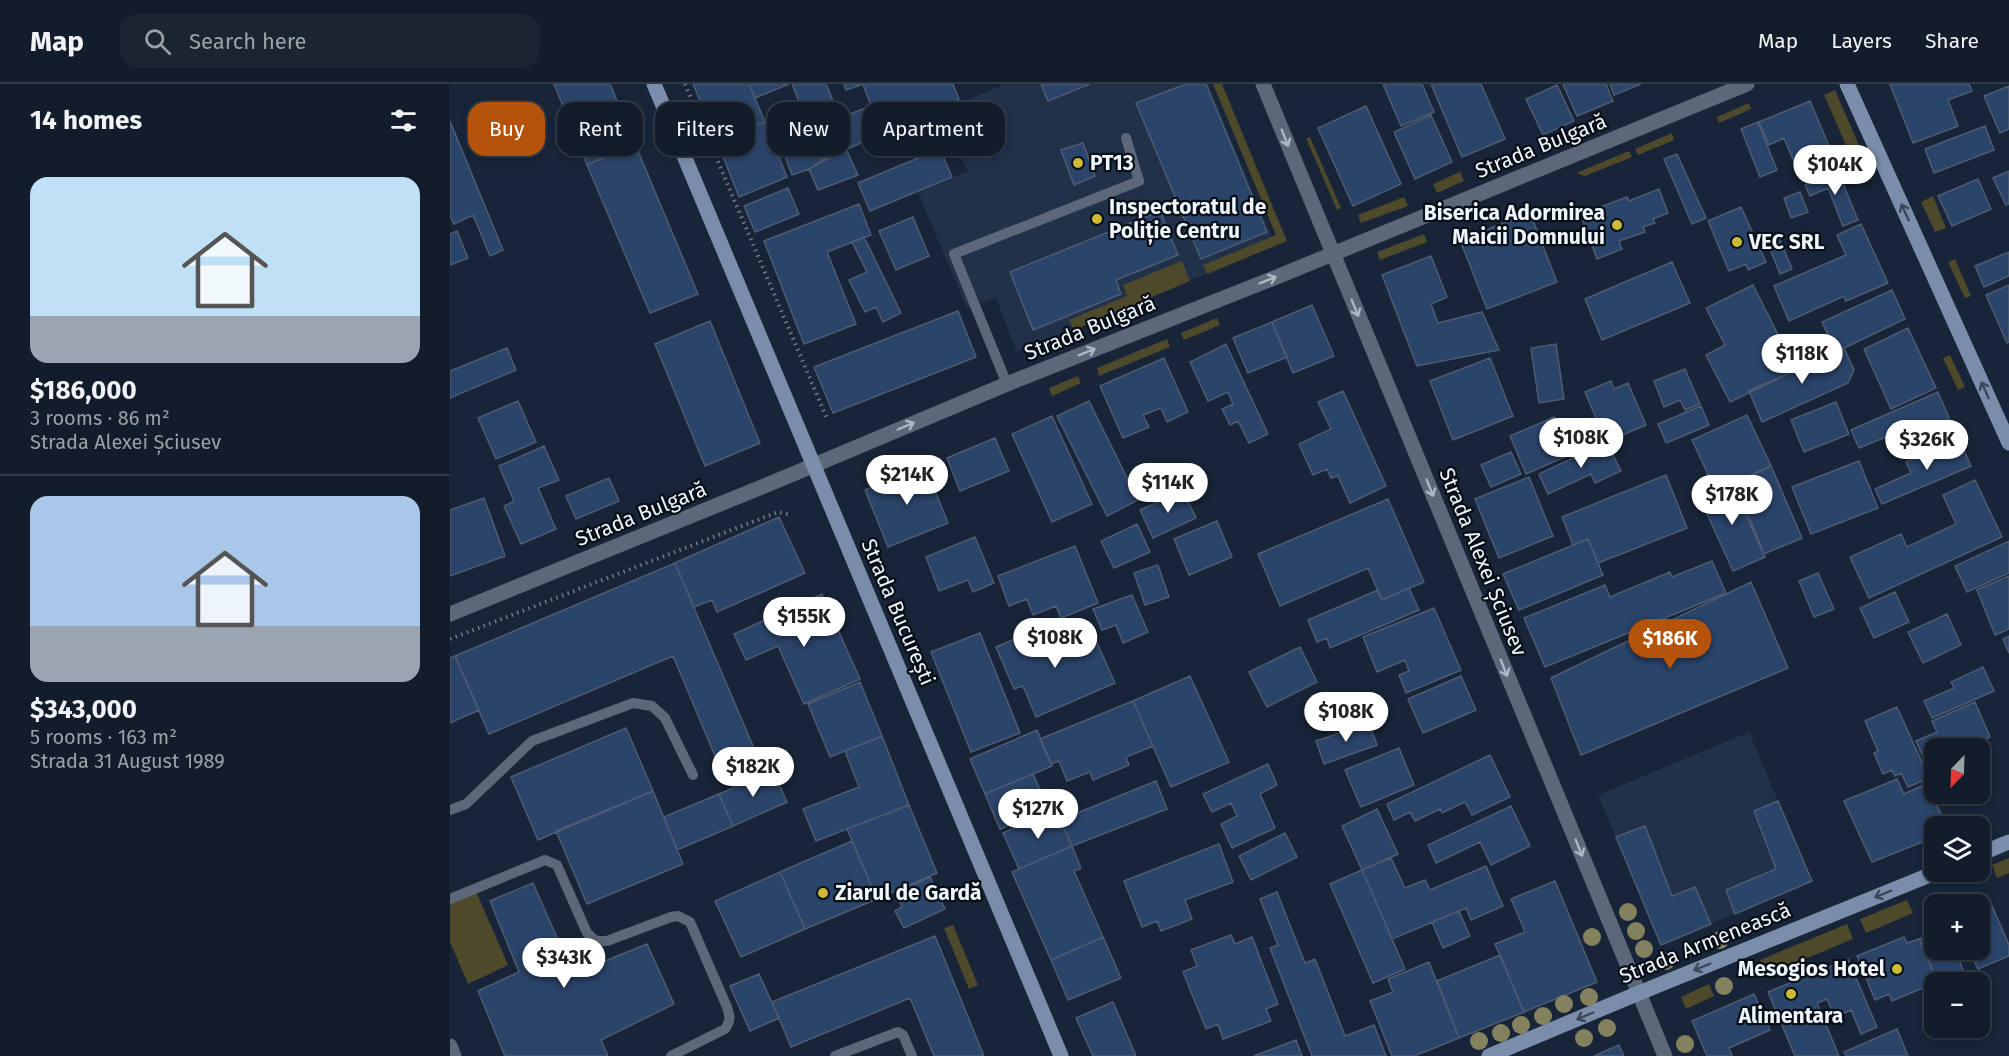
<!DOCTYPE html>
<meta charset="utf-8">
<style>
body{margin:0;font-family:"Fira Sans",sans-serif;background:#1b2532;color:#f1f3f6;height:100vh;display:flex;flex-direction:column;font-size:22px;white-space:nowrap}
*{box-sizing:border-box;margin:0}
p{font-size:20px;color:#9ca1a8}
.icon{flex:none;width:33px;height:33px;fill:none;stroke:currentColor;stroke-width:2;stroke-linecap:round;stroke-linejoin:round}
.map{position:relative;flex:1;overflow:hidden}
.side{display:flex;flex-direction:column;background:#121c2a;width:450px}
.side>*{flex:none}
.top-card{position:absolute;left:18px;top:18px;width:570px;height:54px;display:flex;gap:12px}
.needle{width:39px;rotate:203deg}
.tools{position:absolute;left:1474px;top:654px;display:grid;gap:12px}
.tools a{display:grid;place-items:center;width:66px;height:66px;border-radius:12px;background:#121c2a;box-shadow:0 3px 9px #0003,0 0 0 2px #313a47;font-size:30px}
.price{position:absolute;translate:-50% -51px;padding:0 14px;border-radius:21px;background:#fff;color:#222;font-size:20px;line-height:39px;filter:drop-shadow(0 2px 3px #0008)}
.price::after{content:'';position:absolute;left:50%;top:36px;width:18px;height:14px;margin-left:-9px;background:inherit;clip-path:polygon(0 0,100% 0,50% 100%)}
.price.selected{background:#b45309;color:#fff}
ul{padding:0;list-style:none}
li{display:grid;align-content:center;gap:12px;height:318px;padding:0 30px}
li+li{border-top:2px solid #313a47}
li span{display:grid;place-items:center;height:186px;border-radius:18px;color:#555}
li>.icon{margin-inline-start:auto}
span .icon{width:108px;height:108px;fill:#fffc;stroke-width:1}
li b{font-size:26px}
h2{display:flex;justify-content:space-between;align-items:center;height:72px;padding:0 30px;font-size:26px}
.pill{padding:0 21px;border-radius:18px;background:#121c2a;box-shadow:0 3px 9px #0003,0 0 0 2px #313a47;font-size:21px;line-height:54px}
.pill.selected{background:#b45309;color:#fff}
header{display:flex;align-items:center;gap:36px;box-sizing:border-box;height:84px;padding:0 30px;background:#121c2a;border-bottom:2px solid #313a47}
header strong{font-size:28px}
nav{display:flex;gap:33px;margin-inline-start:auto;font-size:21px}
.search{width:420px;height:54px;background:#1b2532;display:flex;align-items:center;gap:15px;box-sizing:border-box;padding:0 21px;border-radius:18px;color:#9ca1a8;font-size:22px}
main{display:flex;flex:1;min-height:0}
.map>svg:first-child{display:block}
.built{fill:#203149}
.green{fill:#4f492b}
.building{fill:#2b446a;stroke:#4e5c72;stroke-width:1.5}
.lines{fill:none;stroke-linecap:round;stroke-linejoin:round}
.path{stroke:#707a88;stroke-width:4;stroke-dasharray:1.5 4.5;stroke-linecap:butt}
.service{stroke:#5c687a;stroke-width:10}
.minor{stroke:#5c687a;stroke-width:15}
.tertiary{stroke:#5c687a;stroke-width:15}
.secondary{stroke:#7a8eab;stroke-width:15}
.tree{fill:#84825e}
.oneway{stroke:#adb6c2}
.oneway2{stroke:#3b4859}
.poi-dot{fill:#ceb938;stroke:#080e16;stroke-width:2}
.labels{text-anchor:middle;stroke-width:4.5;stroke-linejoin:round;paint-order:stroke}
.street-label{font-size:21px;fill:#eff5fc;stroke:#080e16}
.poi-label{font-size:21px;font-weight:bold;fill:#eff5fc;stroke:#080e16;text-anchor:start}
</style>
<header>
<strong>Map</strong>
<div class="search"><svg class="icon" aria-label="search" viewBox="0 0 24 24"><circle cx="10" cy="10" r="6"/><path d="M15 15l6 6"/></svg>Search here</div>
<nav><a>Map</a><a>Layers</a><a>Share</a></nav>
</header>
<main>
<section class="side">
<h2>14 homes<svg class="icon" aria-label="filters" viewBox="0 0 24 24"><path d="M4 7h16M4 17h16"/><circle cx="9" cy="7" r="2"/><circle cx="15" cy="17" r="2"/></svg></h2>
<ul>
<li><span style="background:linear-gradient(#bfe0f5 75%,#9aa5b1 0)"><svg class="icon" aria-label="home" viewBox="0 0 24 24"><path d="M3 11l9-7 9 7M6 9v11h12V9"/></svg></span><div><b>$186,000</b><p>3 rooms · 86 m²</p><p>Strada Alexei Șciusev</p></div></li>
<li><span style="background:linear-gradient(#a9c7e8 70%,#9aa5b1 0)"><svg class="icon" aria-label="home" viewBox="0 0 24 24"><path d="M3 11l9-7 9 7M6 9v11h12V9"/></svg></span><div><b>$343,000</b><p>5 rooms · 163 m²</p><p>Strada 31 August 1989</p></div></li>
</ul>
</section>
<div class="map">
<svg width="1559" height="972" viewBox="0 0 1559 972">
<rect width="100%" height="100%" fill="#182538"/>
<!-- built -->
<path class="built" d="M555 0H758L825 161 567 268 546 214 517 224 468 109 518 87 485 29Z
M1299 648 1362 797 1211 861 1148 711Z"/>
<!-- green -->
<path class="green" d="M763 0H772L837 157 757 190 753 181 826 151Z
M1385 6 1417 80 1406 84 1374 11Z
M1299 19 1301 25 1269 39 1267 33Z
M1222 49 1224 56 1188 71 1185 65Z
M860 53 891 124 887 126 856 54Z
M1179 67 1182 73 1135 92 1126 89Z
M1010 88 1014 97 987 109 983 100Z
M1483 112 1496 144 1485 148 1471 118Z
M954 113 958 122 911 139 908 131Z
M974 150 977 158 930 176 927 168Z
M1505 175 1521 212 1515 214 1498 178Z
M732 177 740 197 624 246 619 236 677 212 673 201Z
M767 234 770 241 734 256 731 249Z
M717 255 720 263 649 292 647 284Z
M1500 271 1515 303 1508 306 1493 274Z
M628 292 631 299 602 312 599 304Z
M1559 774V789L1547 794 1542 781Z
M25 805 58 881 18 900 0 858V815Z
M1457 816 1463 829 1416 849 1410 835Z
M1397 840 1403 855 1316 891 1310 876Z
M503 841 528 901 519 905 494 844Z
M1259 900 1264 912 1236 925 1231 913Z"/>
<!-- building -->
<path class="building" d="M104 0H160L185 60 137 81Z
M243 0H299L315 38 267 57Z
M299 0H339L305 14Z
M342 0H376L390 34 360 45Z
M394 0H413L396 6Z
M413 0H503L509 15 373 76 360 45 421 22Z
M591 0H640L598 17Z
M736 0H756L817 148 751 175 686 19Z
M933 0H972L984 28 951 42Z
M981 0H1031L1055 55 1012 73Z
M1113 0H1156L1163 17 1127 32Z
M1160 0H1191L1164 11Z
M1440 0H1519L1522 7 1498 16 1508 42 1463 59Z
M1107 1 1124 37 1093 51 1076 15Z
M1559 2V45L1550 49 1534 12Z
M1360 17 1387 81 1352 97 1334 54 1319 61 1309 38Z
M916 22 951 100 903 122 868 44Z
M981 31 1002 78 965 95 944 48Z
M358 35 373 76 359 85 342 91 326 47Z
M0 37 53 166 40 172 23 131 4 140 0 132Z
M315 38 337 93 289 113 267 57Z
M1308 38 1327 86 1310 93 1291 45Z
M1535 42 1544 66 1484 89 1475 65Z
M633 59 645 92 624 101 611 66Z
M185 60 248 210 200 229 137 81Z
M396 65 408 91 368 106 359 85Z
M490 65 502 93 420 127 408 99Z
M1227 70 1256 134 1242 140 1214 75Z
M1388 87 1408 136 1393 142 1378 104 1360 112 1355 101Z
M1559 87V120L1556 121 1543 94Z
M1528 95 1541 125 1502 142 1488 112Z
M338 104 349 130 305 148 294 122Z
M1209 105 1218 129 1203 135 1205 139 1193 143 1195 148 1169 157 1172 165 1147 175 1133 137 1139 135 1137 128 1177 113 1179 117Z
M1350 108 1358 128 1341 134 1334 114Z
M409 120 421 151 377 168 406 240 354 260 314 157Z
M1291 123 1316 178 1298 186 1296 180 1279 187 1258 137Z
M710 127 728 171 666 196 671 210 583 246 560 188Z
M1080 129 1107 198 1037 225 1010 156Z
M463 133 479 172 446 186 429 147Z
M1411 140 1438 199 1396 217 1394 212 1339 237 1324 202 1396 171 1387 151Z
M7 147 18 174 0 181V150Z
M1328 151 1342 185 1330 190 1316 155Z
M414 153 451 229 433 238 426 223 415 228 399 196 417 188 402 158Z
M1559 168V192L1534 203 1525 182Z
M981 172 997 213 981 220 988 239 1032 228 1049 266 967 282 932 191Z
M1222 178 1240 219 1152 256 1135 215Z
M1303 201 1346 286 1280 318 1256 271 1275 261 1256 224Z
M1559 201V258L1557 259 1536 211Z
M1442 206 1455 235 1386 268 1372 238Z
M862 221 884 272 843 289 822 238Z
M508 227 526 273 383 329 364 283Z
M260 237 310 359 255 382 205 260Z
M822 238 837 273 798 289 783 254Z
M1458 244 1486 304 1441 325 1414 265Z
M776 260 818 350 799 359 788 337 780 341 772 325 783 320 778 308 758 317 740 278Z
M1106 260 1114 315 1089 319 1081 264Z
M57 264 66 286 0 314V287Z
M1394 264 1404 286 1398 299 1312 338 1299 307Z
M714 274 738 328 717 338 711 324 693 331 699 343 673 354 650 302Z
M1040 274 1063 332 1003 356 980 297Z
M1235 285 1250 320 1235 326 1230 316 1214 323 1204 297Z
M1161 297 1164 305 1178 299 1196 341 1156 358 1135 308Z
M893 307 936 402 900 419 888 392 881 394 877 385 863 391 849 360 881 345 868 318Z
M1488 308 1502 341 1447 365 1441 351 1409 364 1401 346Z
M68 317 86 358 46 375 28 334Z
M639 317 688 416 657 432 607 332Z
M1386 318 1399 350 1354 368 1341 336Z
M1251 322 1259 341 1216 359 1208 340Z
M1297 331 1321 382 1281 400 1280 396 1264 403 1242 356Z
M602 332 642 420 602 438 562 350Z
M1104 333 1112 350 1130 342 1139 362 1076 390 1060 352Z
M545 354 559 387 510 407 497 374Z
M1509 355 1521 382 1432 420 1425 405 1461 389 1456 378Z
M1150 361 1154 369 1160 365 1171 387 1145 399 1141 390 1098 410 1089 390Z
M94 362 109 396 88 404 106 445 71 460 54 422 64 417 49 382Z
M1061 368 1071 390 1041 403 1031 381Z
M1409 377 1428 424 1361 450 1342 403Z
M475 382 498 439 438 463 415 406Z
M1321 382 1352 454 1314 470 1285 399Z
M1216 391 1237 444 1148 479 1138 455 1123 461 1112 433Z
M1079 393 1103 452 1049 474 1025 415Z
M159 394 169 417 126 435 116 412Z
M1280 396 1315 473 1283 487 1248 410Z
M1525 396 1552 453 1419 514 1400 473 1451 450 1457 463 1506 440 1493 411Z
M733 407 746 434 703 454 690 426Z
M34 414 55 472 0 492V426Z
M938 415 974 498 932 516 918 484 830 522 808 470Z
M329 433 355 489 267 528 262 516 244 523 225 479Z
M767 437 782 473 739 491 724 455Z
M687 440 700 468 664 484 651 457Z
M525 453 544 499 523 508 518 496 489 507 476 473Z
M1138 455 1153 491 1069 526 1053 490Z
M1559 457V489L1517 508 1505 482Z
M625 462 648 519 611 534 606 522 583 531 577 515 559 522 548 492Z
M1262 477 1276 509 1095 583 1074 534 1155 501 1160 513 1220 488 1222 493Z
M225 479 312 683 276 698 223 572 39 650 5 572Z
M708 481 719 513 695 521 684 489Z
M1368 489 1384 525 1364 533 1349 497Z
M1559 492V545L1545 551 1527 506Z
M1301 498 1338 584 1131 671 1101 594Z
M959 504 969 526 880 564 877 554 867 558 858 536 928 506 932 516Z
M1445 508 1459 538 1424 554 1410 524Z
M372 510 410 595 354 620 328 562 296 576 284 550Z
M682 511 698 548 673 559 666 541 652 546 643 525Z
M984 524 1011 586 956 609 949 591 959 587 955 576 927 588 913 553Z
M1497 530 1511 561 1473 579 1458 548Z
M618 542 625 558 643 550 665 599 586 633 573 602 564 605 546 563 574 551 578 559Z
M530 549 570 649 521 668 481 568Z
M1559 552V569L1553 555Z
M850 563 867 598 817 623 799 588Z
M5 572 29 626 0 639V574Z
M1533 583 1544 607 1482 634 1474 617 1504 604 1501 598Z
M740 592 779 678 721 703 683 617Z
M1011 592 1026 626 973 649 958 615Z
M410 598 432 652 380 673 358 620Z
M683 617 703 662 676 673 679 681 643 696 640 688 617 697 609 677 601 680 590 655Z
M1525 618 1540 653 1513 664H1485V676L1476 680 1466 657 1487 648 1482 637Z
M1447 623 1479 694 1458 703 1451 689 1445 692 1442 686 1433 690 1424 669 1428 667 1415 637Z
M919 639 927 661 874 680 866 657Z
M176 644 203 707 88 756 61 693Z
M587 646 602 682 535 710 520 675Z
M432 652 459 721 366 757 353 725 409 703 395 667Z
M949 664 964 701 911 723 895 686Z
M1040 671 1060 713 1022 731 1015 718 992 729 990 725 965 737 960 728 944 736 937 720Z
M818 680 827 701 810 710 825 744 782 764 771 740 787 732 781 719 762 728 753 710Z
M323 687 337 718 283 742 269 710Z
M583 690 598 724 550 745 535 710Z
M1447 695 1454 710 1476 700 1497 742H1485V753L1422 778 1394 717Z
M706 697 717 725 622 762 610 736Z
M203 707 233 780 137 820 106 747Z
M269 710 283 742 227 766 214 733Z
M1328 717 1362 797 1285 830 1276 806 1326 785 1304 727Z
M459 721 487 789 427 815 397 745Z
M1061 722 1080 762 1041 781 1030 758 986 779 978 761Z
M927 725 948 770 912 786 892 742Z
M606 726 622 762 569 785 553 749Z
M1195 742 1222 812 1245 803 1261 840 1211 861 1166 753Z
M835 749 847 773 801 796 789 772Z
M402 757 427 815 355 845 330 788Z
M769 760 783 798 735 816 742 835 711 847 707 837 692 843 674 797Z
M622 762 631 784 624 787 653 853 601 876 562 788Z
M941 774 955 804 975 796 980 806 1036 782 1053 822 1021 836 1016 824 942 855 912 786Z
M912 786 955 885 923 899 880 800Z
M330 788 355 845 291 873 265 817Z
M480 793 495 825 454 844 445 827 452 823 446 809Z
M1105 797 1147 898 1074 928 1045 860 1075 848 1061 815Z
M83 799 123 890 197 860 224 920 151 956 158 972H55L28 907 69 888 40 817Z
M827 808 855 879 865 875 895 952 924 941 936 972H862L820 864 828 861 810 815Z
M1539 815 1559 861V872L1528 885 1519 866H1530V820H1527Z
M1009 827 1020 852 993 864 982 838Z
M1485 849V866H1505L1514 888 1488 898 1469 855Z
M781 851 785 860 802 853 828 920 816 925 821 937 773 955 768 940 756 945 733 888 747 882 741 866Z
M485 852 534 972H484L460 914 341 963 322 918Z
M653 853 671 894 618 916 601 876Z
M1454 853 1457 859 1469 855 1487 898 1442 917 1439 910 1425 916 1407 872Z
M1050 871 1074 928 1009 954 987 897Z
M1398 875 1427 943 1411 950 1401 926 1385 933 1377 915 1367 919 1389 972H1345L1318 908Z
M979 878 1009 954 964 972H942L920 917 943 908 938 895Z
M309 890 329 934 300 947 280 902Z
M1304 910 1320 946 1279 964 1282 972H1257L1242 937Z
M663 918 686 972H643L626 934Z
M1447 945 1458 972H1396L1394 968Z
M846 956 852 972H804Z
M1169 961 1174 972H1144Z"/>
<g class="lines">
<!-- path -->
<path class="path" d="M235 0 378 337
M0 555 328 428 341 431"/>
<!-- service -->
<path class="service" d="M557 300 504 170 689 97 676 54
M0 726 16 720 82 657 183 619 202 622 215 634 243 691
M0 815 95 776 107 781 137 849 146 857H157L221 833 228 832 240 838 277 923C280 932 281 937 275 945L221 972
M385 972 448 948 453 951 462 972"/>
<!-- minor -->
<path class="minor" d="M813 0 1215 972
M0 530 324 398 557 300 829 192 1297 0"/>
<!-- tertiary -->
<path class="tertiary" d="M0 962 4 972"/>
<!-- secondary -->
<path class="secondary" d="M204 0 611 972
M1397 0 1559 359
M1530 770 1559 758
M1039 972 1189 909 1487 788"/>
</g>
<!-- trees -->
<g class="tree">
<circle cx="1178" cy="828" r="9"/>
<circle cx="1186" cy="847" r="9"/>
<circle cx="1142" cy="853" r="9"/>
<circle cx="1270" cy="856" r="9"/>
<circle cx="1194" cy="865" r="9"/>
<circle cx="1216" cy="877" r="9"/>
<circle cx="1274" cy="902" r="9"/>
<circle cx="1139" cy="913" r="9"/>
<circle cx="1114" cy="920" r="9"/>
<circle cx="1093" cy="932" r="9"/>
<circle cx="1071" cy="941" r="9"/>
<circle cx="1157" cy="944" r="9"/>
<circle cx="1051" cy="949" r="9"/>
<circle cx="1134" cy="954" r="9"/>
<circle cx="1029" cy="957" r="9"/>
<circle cx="1235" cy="960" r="9"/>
</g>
<!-- one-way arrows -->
<defs><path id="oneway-shaft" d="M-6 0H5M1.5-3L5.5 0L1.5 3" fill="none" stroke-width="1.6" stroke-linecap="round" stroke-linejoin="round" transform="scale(1.5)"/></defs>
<g class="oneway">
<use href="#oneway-shaft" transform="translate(835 54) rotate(68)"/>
<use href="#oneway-shaft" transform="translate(818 196) rotate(-22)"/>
<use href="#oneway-shaft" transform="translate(905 224) rotate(68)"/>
<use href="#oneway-shaft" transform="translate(637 268) rotate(-22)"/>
<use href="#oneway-shaft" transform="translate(456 342) rotate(-23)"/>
<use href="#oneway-shaft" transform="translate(980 404) rotate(68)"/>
<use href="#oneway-shaft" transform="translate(1054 584) rotate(68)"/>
<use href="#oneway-shaft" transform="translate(1129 764) rotate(68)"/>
</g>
<g class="oneway2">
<use href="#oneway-shaft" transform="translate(1455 128) rotate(-114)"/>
<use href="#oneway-shaft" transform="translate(1535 306) rotate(-114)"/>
<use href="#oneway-shaft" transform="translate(1433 810) rotate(158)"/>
<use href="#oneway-shaft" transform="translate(1252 883) rotate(158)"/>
<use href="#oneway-shaft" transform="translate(1135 932) rotate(157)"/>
</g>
<!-- markers -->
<g class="poi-dot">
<circle cx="628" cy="79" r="6"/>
<circle cx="647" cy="135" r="6"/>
<circle cx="1167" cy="141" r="6"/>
<circle cx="1287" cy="158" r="6"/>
<circle cx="373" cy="809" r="6"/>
<circle cx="1447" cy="885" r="6"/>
<circle cx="1341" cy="910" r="6"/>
</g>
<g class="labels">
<!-- street labels -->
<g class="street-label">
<text transform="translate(1091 62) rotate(-22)" y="7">Strada Bulgară</text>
<text transform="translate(640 244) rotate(-22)" y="7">Strada Bulgară</text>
<text transform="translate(191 430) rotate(-22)" y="7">Strada Bulgară</text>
<text transform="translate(1033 478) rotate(68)" y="7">Strada Alexei Șciusev</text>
<text transform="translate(448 528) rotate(67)" y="7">Strada București</text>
<text transform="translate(1255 859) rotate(-22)" y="7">Strada Armenească</text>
</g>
<!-- poi labels -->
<g class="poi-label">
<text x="640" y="86">PT13</text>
<text x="659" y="130">Inspectoratul de<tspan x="659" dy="24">Poliție Centru</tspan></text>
<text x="1155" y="136" text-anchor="end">Biserica Adormirea<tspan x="1155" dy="24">Maicii Domnului</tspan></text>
<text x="1299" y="165">VEC SRL</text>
<text x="385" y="816">Ziarul de Gardă</text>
<text x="1435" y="892" text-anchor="end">Mesogios Hotel</text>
<text x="1341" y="939" text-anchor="middle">Alimentara</text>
</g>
</g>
</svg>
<div class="tools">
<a><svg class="needle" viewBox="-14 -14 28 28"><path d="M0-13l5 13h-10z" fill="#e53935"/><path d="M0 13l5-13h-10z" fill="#9ca1a8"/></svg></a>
<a><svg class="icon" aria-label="layers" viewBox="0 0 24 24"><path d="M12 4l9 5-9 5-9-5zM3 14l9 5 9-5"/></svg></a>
<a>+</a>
<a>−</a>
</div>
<b class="price" style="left:1385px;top:112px">$104K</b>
<b class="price" style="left:1352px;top:301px">$118K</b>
<b class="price" style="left:1131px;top:385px">$108K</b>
<b class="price" style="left:1477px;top:387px">$326K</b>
<b class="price" style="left:457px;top:422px">$214K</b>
<b class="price" style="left:718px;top:430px">$114K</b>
<b class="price" style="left:1282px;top:442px">$178K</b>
<b class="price" style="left:354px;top:564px">$155K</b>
<b class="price" style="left:605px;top:585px">$108K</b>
<b class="price selected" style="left:1220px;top:586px">$186K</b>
<b class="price" style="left:896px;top:659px">$108K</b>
<b class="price" style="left:303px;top:714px">$182K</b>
<b class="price" style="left:588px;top:756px">$127K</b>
<b class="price" style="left:114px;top:905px">$343K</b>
<div class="top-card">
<a class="pill selected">Buy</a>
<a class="pill">Rent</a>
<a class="pill">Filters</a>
<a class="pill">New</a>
<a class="pill">Apartment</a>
</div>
</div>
</main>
